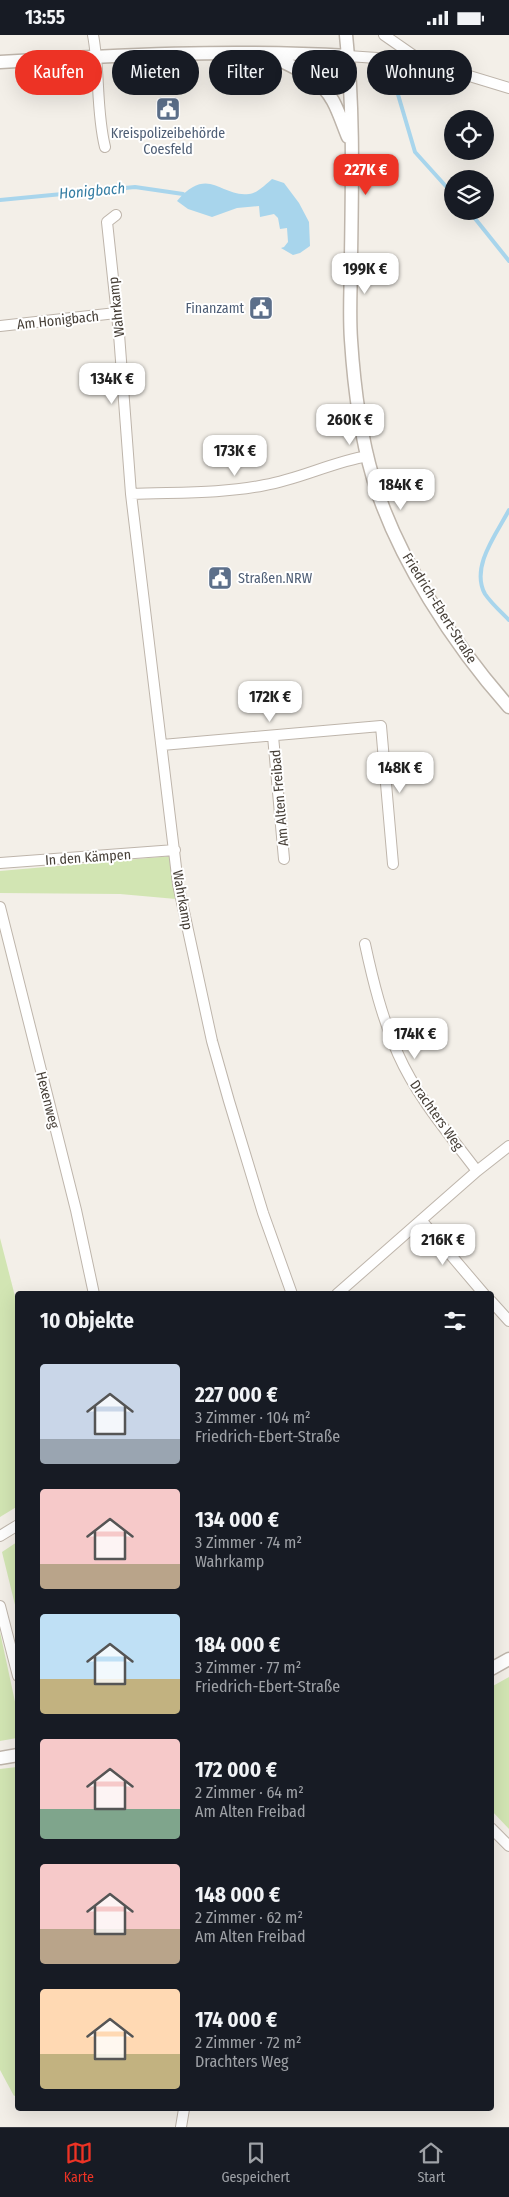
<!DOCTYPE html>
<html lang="de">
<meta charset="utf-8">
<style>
body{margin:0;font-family:"Fira Sans Condensed",sans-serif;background:#20242c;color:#f1f3f6;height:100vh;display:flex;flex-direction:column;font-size:19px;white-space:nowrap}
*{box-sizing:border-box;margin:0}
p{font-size:16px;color:#9ea1a6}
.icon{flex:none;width:28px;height:28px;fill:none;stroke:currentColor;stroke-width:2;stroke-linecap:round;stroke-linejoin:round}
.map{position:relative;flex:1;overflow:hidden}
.drawer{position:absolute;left:15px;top:1256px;width:479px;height:820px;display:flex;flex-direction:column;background:#171b24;border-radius:5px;box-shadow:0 5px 20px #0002}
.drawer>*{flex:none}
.top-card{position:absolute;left:15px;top:15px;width:480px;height:45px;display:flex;gap:10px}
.controls{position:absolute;left:444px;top:75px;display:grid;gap:10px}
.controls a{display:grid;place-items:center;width:50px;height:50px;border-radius:50%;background:#171b24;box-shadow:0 5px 20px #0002;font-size:25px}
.price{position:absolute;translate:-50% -42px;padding:0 11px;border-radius:10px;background:#fff;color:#222;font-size:16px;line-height:32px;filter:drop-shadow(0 1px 2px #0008)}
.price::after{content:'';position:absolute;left:50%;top:30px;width:15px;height:11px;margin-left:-8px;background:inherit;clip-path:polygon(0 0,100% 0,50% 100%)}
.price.on{background:#ed3325;color:#fff}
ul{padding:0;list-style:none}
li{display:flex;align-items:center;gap:15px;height:125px;padding:0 25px}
li span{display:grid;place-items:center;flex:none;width:140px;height:100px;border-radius:5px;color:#555}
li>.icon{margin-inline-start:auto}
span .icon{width:60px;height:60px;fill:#fffc;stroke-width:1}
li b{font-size:21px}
h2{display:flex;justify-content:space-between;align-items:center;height:60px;padding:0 25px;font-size:21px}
.tag{padding:0 18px;border-radius:22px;background:#171b24;box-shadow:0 5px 20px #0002;font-size:18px;line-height:45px}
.tag.on{background:#ed3325;color:#fff}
.status{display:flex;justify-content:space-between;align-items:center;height:35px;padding:0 25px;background:#171b24;direction:ltr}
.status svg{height:14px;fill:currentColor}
.dock{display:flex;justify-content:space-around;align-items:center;height:70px;border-top:1px solid #363941;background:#171b24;font-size:14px;color:#9ea1a6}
.dock a{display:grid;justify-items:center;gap:2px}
.dock .on{color:#ed3325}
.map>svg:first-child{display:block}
.green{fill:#d2e5b3}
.water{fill:#a8d5ec}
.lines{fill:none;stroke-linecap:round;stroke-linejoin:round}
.stream{stroke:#a8d5ec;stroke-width:4}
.minor-casing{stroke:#beb5ab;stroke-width:12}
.tertiary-casing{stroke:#beb5ab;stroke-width:15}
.minor{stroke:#fff;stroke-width:10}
.tertiary{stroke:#fff;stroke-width:12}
.labels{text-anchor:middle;stroke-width:4;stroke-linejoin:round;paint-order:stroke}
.service-label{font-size:14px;fill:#4e5e75;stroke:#fff}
.street-label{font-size:14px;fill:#463f37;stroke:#fff}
.water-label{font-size:15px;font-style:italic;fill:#347da3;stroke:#fff}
</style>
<div class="status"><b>13:55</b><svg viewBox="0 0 49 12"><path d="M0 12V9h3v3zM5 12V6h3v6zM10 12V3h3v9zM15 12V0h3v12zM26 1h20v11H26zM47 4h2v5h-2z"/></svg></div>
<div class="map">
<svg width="509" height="2092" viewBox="0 0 509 2092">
<rect width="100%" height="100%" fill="#f3efe8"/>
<!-- green -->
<path class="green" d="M172 821 176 864 120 859 0 858V836Z
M0 1203 17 1269 18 1471 0 1482Z
M17 1507V1578L2 1517Z
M0 1597 17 1676V1703L0 1706Z
M509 1642V1794L491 1775V1652Z
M17 1732 18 2059 14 2061 0 2035V1734Z"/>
<!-- water -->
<path class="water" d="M272 144 284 148 299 168 309 187 310 211 300 218 293 220 281 213 284 212 288 207 287 193 280 194 278 183 274 179 260 182 259 171 237 173 212 182 188 174 177 166C209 129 221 163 249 159 258 158 266 149 272 144Z"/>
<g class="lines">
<!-- stream -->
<path class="stream" d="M394 46 415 117 452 158
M0 165 135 152 183 159
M469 176 509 226
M509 475C497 498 470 532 485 559 491 568 501 577 509 585"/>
<defs>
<path id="minor" d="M93 0C100 37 96 76 105 112
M384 0 420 25
M348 21 420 26 509 53
M116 180 107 187 119 299 131 459 178 849 212 1006 229 1066 263 1178 292 1259
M0 291 116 278
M131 459C175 457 221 459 265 450 300 444 332 427 368 421
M273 701 284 824
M162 710 381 691 393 829
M0 828 175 815
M0 872 76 1175 94 1259
M365 909C373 946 382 983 398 1019 417 1062 449 1099 477 1136
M421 1185 484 1259
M337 1259 477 1136 509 1111
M491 1266 509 1286
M0 1501 18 1490
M0 1571 18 1641
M491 1793 509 1811
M181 2092 184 2074"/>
<path id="tertiary" d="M346 0C354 74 352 149 351 222 351 250 349 278 351 305 354 351 360 399 373 443 397 523 454 610 509 672
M269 20C293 32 319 41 333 66 339 77 343 90 348 102
M0 27C116 20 232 14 348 21
M491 1634 509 1624
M0 1723 18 1720"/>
</defs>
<!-- minor casing -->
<use href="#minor" class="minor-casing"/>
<!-- tertiary casing -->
<use href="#tertiary" class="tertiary-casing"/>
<!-- minor -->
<use href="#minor" class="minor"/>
<!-- tertiary -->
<use href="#tertiary" class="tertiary"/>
</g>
<!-- icons -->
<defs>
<symbol id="civic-square" viewBox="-11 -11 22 22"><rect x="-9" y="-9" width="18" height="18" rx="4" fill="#5c6f8a" stroke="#fff"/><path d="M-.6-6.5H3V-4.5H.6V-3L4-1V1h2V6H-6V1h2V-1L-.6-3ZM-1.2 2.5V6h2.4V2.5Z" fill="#fff"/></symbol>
</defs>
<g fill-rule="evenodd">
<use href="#civic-square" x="154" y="60" width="28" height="28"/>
<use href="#civic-square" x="247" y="259" width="28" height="28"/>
<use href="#civic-square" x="206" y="529" width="28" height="28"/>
</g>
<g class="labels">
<!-- service labels -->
<g class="service-label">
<text x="168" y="103">Kreispolizeibehörde<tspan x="168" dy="16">Coesfeld</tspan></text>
<text x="244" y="278" text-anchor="end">Finanzamt</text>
<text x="238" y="548" text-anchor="start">Straßen.NRW</text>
</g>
<!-- street labels -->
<g class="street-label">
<text transform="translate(116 272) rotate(-96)" y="5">Wahrkamp</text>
<text transform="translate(58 285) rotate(-6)" y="5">Am Honigbach</text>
<text transform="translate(440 573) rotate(58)" y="5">Friedrich-Ebert-Straße</text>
<text transform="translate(279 763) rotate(-95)" y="5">Am Alten Freibad</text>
<text transform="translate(88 822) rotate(-4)" y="5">In den Kämpen</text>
<text transform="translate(183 865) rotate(80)" y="5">Wahrkamp</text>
<text transform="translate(48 1065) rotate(76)" y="5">Hexenweg</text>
<text transform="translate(437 1080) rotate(55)" y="5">Drachters Weg</text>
</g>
<!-- water labels -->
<g class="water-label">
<text transform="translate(92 156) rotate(-5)" y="5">Honigbach</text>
</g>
</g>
</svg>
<div class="controls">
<a><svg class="icon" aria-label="locate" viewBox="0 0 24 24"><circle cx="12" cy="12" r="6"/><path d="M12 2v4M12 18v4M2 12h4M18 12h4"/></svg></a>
<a><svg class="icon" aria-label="layers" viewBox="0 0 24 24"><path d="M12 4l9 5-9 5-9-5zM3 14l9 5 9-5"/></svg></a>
</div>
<b class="price on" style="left:366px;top:161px">227K €</b>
<b class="price" style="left:365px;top:260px">199K €</b>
<b class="price" style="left:112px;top:370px">134K €</b>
<b class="price" style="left:350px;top:411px">260K €</b>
<b class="price" style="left:235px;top:442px">173K €</b>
<b class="price" style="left:401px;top:476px">184K €</b>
<b class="price" style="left:270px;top:688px">172K €</b>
<b class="price" style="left:400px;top:759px">148K €</b>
<b class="price" style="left:415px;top:1025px">174K €</b>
<b class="price" style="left:443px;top:1231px">216K €</b>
<div class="top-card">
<a class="tag on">Kaufen</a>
<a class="tag">Mieten</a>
<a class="tag">Filter</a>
<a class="tag">Neu</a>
<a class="tag">Wohnung</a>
</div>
<section class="drawer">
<h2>10 Objekte<svg class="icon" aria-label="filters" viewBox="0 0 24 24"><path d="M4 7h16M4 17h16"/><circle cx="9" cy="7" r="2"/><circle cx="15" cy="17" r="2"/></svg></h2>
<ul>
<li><span style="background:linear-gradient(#c9d6e8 75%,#9aa5b1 0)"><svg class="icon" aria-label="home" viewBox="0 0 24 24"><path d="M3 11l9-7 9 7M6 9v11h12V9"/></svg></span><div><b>227 000 €</b><p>3 Zimmer · 104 m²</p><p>Friedrich-Ebert-Straße</p></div></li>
<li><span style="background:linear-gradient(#f6c9c9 75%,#b9a48a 0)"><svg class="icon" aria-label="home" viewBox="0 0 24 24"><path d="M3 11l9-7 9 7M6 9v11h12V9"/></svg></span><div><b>134 000 €</b><p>3 Zimmer · 74 m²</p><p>Wahrkamp</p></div></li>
<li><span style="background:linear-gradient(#bfe0f5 65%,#c2b280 0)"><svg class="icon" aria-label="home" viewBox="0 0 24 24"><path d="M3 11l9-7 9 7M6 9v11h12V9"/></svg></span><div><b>184 000 €</b><p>3 Zimmer · 77 m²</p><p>Friedrich-Ebert-Straße</p></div></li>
<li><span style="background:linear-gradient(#f6c9c9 70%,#7fa58c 0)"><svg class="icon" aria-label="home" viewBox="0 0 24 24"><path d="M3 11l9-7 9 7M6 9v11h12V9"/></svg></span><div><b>172 000 €</b><p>2 Zimmer · 64 m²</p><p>Am Alten Freibad</p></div></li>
<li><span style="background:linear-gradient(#f6c9c9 65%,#b9a48a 0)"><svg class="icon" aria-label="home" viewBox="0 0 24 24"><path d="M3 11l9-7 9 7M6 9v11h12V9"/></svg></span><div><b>148 000 €</b><p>2 Zimmer · 62 m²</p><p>Am Alten Freibad</p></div></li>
<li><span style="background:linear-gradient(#ffd9b3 65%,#c2b280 0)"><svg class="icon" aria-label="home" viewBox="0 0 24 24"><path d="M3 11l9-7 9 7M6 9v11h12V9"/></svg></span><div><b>174 000 €</b><p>2 Zimmer · 72 m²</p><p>Drachters Weg</p></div></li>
</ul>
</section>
</div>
<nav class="dock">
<a class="on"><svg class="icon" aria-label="map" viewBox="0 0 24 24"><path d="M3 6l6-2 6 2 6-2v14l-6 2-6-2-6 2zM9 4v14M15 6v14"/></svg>Karte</a>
<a><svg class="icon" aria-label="saved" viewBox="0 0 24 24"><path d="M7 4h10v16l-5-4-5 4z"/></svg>Gespeichert</a>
<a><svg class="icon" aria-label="home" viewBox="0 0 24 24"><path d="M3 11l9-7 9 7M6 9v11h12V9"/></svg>Start</a>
</nav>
